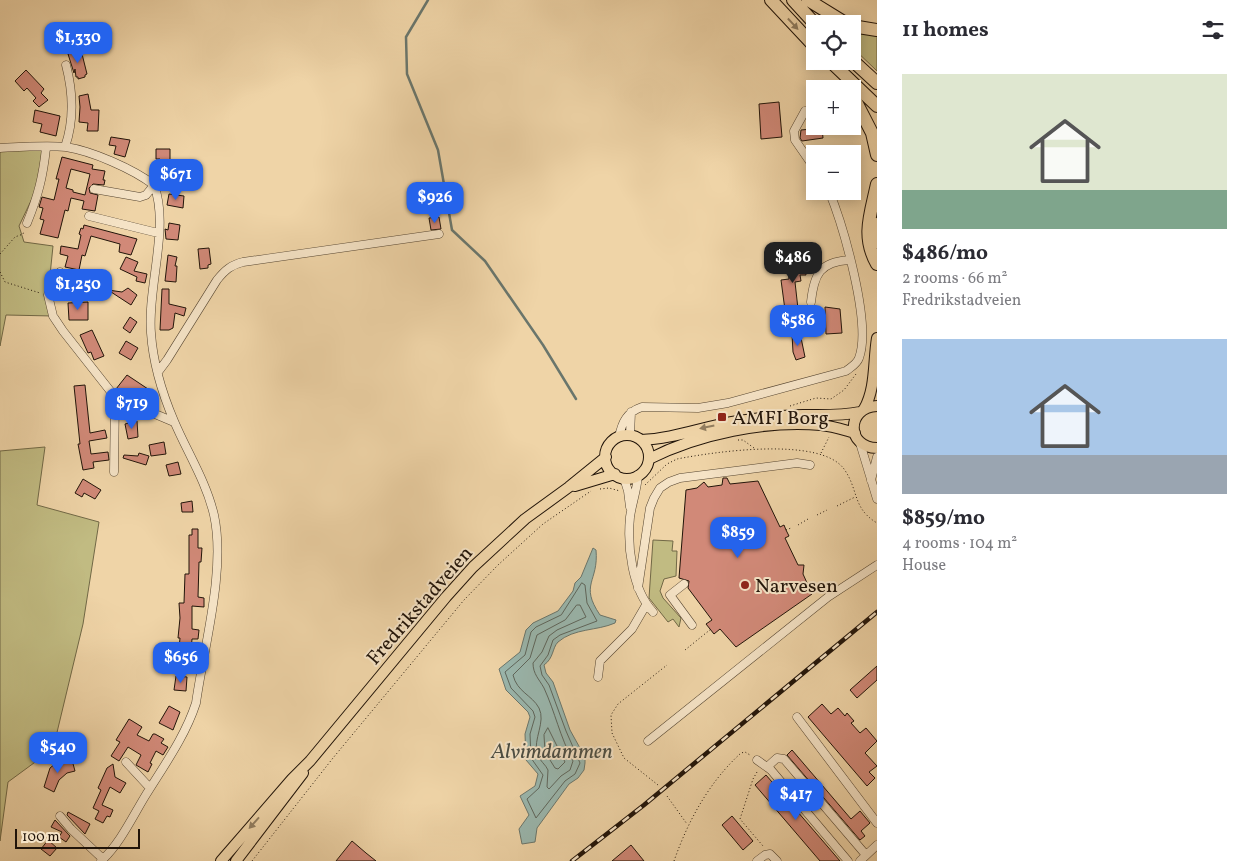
<!DOCTYPE html>
<meta charset="utf-8">
<style>
body{margin:0;font-family:Vollkorn,serif;background:#f2f2f3;color:#2b2b33;height:100vh;display:flex;flex-direction:column;font-size:19px;white-space:nowrap}
*{box-sizing:border-box;margin:0}
p{font-size:16px;color:#7c7c81}
.icon{flex:none;width:28px;height:28px;fill:none;stroke:currentColor;stroke-width:2;stroke-linecap:round;stroke-linejoin:round}
.map{position:relative;flex:1;overflow:hidden}
.panel{display:flex;flex-direction:column;background:#fff;width:375px}
.panel>*{flex:none}
.buttons{position:absolute;left:806px;top:15px;display:grid;gap:10px}
.buttons a{display:grid;place-items:center;width:55px;height:55px;border-radius:0px;background:#fff;box-shadow:0 2px 12px #0003;font-size:25px}
.scale{position:absolute;left:15px;bottom:12px;width:125px;box-sizing:border-box;padding-left:5px;border:2px solid #211409;border-top:0;font-size:14px;line-height:18px;white-space:nowrap;color:#211409;-webkit-text-stroke:4px #f5e3c6;paint-order:stroke}
.price{position:absolute;translate:-50% -42px;padding:0 11px;border-radius:10px;background:#2563eb;color:#fff;font-size:16px;line-height:32px;filter:drop-shadow(0 1px 2px #0008)}
.price::after{content:'';position:absolute;left:50%;top:30px;width:15px;height:11px;margin-left:-8px;background:inherit;clip-path:polygon(0 0,100% 0,50% 100%)}
.price.current{background:#222;color:#fff}
ul{padding:0;list-style:none}
li{display:grid;align-content:center;gap:10px;height:265px;padding:0 25px}
li span{display:grid;place-items:center;height:155px;border-radius:0px;color:#555}
li>.icon{margin-inline-start:auto}
span .icon{width:90px;height:90px;fill:#fffc;stroke-width:1}
li b{font-size:21px}
h2{display:flex;justify-content:space-between;align-items:center;height:60px;padding:0 25px;font-size:21px}
main{display:flex;flex:1;min-height:0}
.map>svg:first-child{display:block}
.green{fill:#c1bb82;stroke:#716846}
.water{fill:#9ab7ae;stroke:#6a766c}
.lines{fill:none;stroke-linecap:round;stroke-linejoin:round}
.shore{stroke:#5e665c;stroke-width:1}
.stream{stroke:#6a766c;stroke-width:2.5}
.building{fill:#d18978;stroke:#211409;fill-rule:evenodd}
.minor-casing{stroke:#544430;stroke-width:9}
.major-casing{stroke:#211409;stroke-width:12}
.highway-casing{stroke:#211409;stroke-width:14}
.path{stroke:#211409;stroke-width:1;stroke-dasharray:1 2.5;stroke-linecap:butt}
.minor{stroke:#f5e3c6;stroke-width:8}
.major{stroke:#efd4a7;stroke-width:10}
.highway{stroke:#efd4a7;stroke-width:12}
.rail-casing{stroke:#211409;stroke-width:4.5}
.rail{stroke:#f5e3c6;stroke-width:2.5;stroke-dasharray:8;stroke-linecap:butt}
.oneway{fill:#927e60}
.poi-dot{fill:#8f2418;stroke:#f5e3c6;stroke-width:2}
.labels{text-anchor:middle;stroke-width:4;stroke-linejoin:round;paint-order:stroke}
.poi-label{font-size:20px;fill:#211409;stroke:#f5e3c6;text-anchor:start}
.street-label{font-size:20px;fill:#211409;stroke:#f5e3c6}
.water-label{font-size:21px;font-style:italic;fill:#4b4d43;stroke:#f5e3c6}
</style>
<main>
<div class="map">
<svg width="877" height="861" viewBox="0 0 877 861">
<rect width="100%" height="100%" fill="#efd4a7"/>
<filter id="stains"><feTurbulence type="fractalNoise" baseFrequency=".004" numOctaves="4"/><feColorMatrix values="0 0 0 0 .2 0 0 0 0 .09 0 0 0 0 .02 0 0 0 .5 -.17"/></filter>
<radialGradient id="worn" r=".72"><stop offset=".6" stop-color="#630" stop-opacity="0"/><stop offset="1" stop-color="#630" stop-opacity=".3"/></radialGradient>
<!-- green -->
<path class="green" d="M852 32 877 35V71L853 48Z
M0 148H46L38 186 19 226 24 242 53 246 48 295 53 316 6 315 0 346Z
M45 447 37 505 99 522 83 624 53 749 8 782 0 841V451Z
M653 540 673 541 672 551H677L676 576 664 579 660 591 663 598 681 618 679 627 673 619 668 622 649 598Z"/>
<!-- water -->
<path class="water" d="M593 548 596 550C599 582 579 584 600 615L616 620 615 623C597 631 574 628 558 642 552 648 554 658 544 665L546 673 553 682 570 730 585 757V763L584 770 578 778 569 784 537 828 535 842 522 844 519 829 529 815 520 796 535 786 538 774 526 760 525 734 530 717 528 712 506 690 499 669 520 652 526 630 533 623 558 611 573 591 575 583 581 577Z"/>
<g class="lines">
<!-- shore -->
<path class="shore" d="M582 583 585 585 587 603 597 621 560 635 553 640 548 655 540 666 542 675 549 685 566 731 580 763 575 774 565 781 536 818 527 799 539 788 543 775 531 758 530 734 535 717 533 711 511 688 505 672 525 655 531 632 536 627 561 615Z
M577 605H580L586 617 557 630 549 636 542 652 533 663C533 674 539 679 544 688 555 712 560 737 573 761L570 770 561 776 549 789 547 787 548 770C546 765 539 760 537 754 533 739 546 722 539 708 532 695 517 692 513 675L530 658 537 635 565 620Z
M548 728 565 762 558 769 555 768 545 752 544 735Z"/>
<!-- stream -->
<path class="stream" d="M428 0 406 37 407 74 438 150 452 230 485 261 543 345 576 399"/>
</g>
<!-- building -->
<path class="building" d="M81 50 87 74 85 75V77L78 79V77H76L75 69 74 73 68 54Z
M26 70 44 89 41 93 48 100 39 107 33 101 36 98 27 88 24 91 15 81Z
M88 94 91 110H99L98 131H87L88 123 79 122 80 107 79 96Z
M779 102 782 137 761 139 759 104Z
M35 110 60 116 56 136 40 132 42 124 33 122Z
M822 128 823 138 802 141 800 138 801 130Z
M111 137 130 140 125 157 114 154 116 146 109 145Z
M156 149H170V162H160V159H156Z
M62 157 93 165 92 169 105 171 103 180H105L104 185 93 184 89 188 90 193 98 195 95 211 82 209 84 201 71 198 68 211 65 210 58 238 40 234 44 220 40 219 43 208 39 207 42 197 54 200 59 179H56ZM71 169 90 174 85 195 73 192V190L66 188Z
M169 194 184 196 183 208 167 205Z
M439 217 441 229 431 230 429 218Z
M169 223 180 225 178 240 166 239 165 229 168 230Z
M84 225 137 239 131 255 119 252 120 244 91 236 85 256 82 255 79 270 65 267 68 256 60 254 61 246 78 249 81 235 79 234 81 228 83 229Z
M209 248 211 264 208 265V268L200 269 198 249Z
M168 255 177 257 175 266H177L176 282 165 281Z
M126 257 138 262 134 271 147 274 145 283 136 281 137 277 120 269Z
M804 260 806 275H800L801 281 795 282 798 309 785 310 781 280 789 279 787 262Z
M128 288 137 295 131 305 108 290 122 292Z
M162 289H169V304L186 308 184 316 175 313 173 328 169 330H160Z
M88 302V320H69L68 303Z
M825 307 840 309 842 333 826 334Z
M130 317 137 322 130 333 123 328Z
M92 330 104 356 94 360 91 352 88 353 80 335Z
M800 333 805 357 796 360 793 352 792 334Z
M126 341 138 348 131 360 119 353Z
M127 375 148 389 141 399 127 389 123 394 116 389Z
M85 385 90 433 105 430 107 438 89 441 91 454 108 452 109 460 93 462 94 468 83 470 78 444H80L74 386Z
M137 421 138 437 128 439 125 424Z
M164 442 166 454 151 456 149 445Z
M139 453 149 456 146 465 123 458 124 455 138 456Z
M178 462 181 474 169 476 166 465Z
M723 478H727L730 484 758 481 780 527 784 525 786 530 789 536 785 538 798 565H804L803 574 812 594 736 647 720 629 714 634 706 624 712 620 688 588 689 581 679 578 686 490 697 488 704 482 708 487 722 485Z
M83 479 101 490 95 499 84 493 82 497 75 493Z
M192 501 193 512H182L181 503Z
M192 529H198V548H202L201 562H199L198 597 204 598V607L192 606V629L199 630 198 639H192L191 651 179 649 180 638H178L180 618 179 603H184L185 574H189V535H192Z
M877 666V680L857 698 850 690Z
M176 676 187 677 186 691 174 690Z
M822 704 831 714 838 708 845 716 847 713 854 721 851 723 860 733 866 728 877 741 865 753 877 766 869 772 875 778 867 786 808 717Z
M169 706 180 712 173 730 159 723Z
M129 719 142 727 137 735 149 741 153 734H155L164 739 161 743 168 747 163 755 156 751 150 763 152 764 148 772 136 765 141 755 128 747 119 761 111 756 120 742 116 740Z
M792 750 851 819 860 811 870 823 861 831 865 836 860 840 787 755Z
M72 760 75 771 67 773 59 780 54 792 44 787 50 768 56 763Z
M113 764 115 777 126 783 120 793 110 787 102 805 113 810 110 817 107 816 103 823 95 819 99 811 93 808 101 790 98 788 107 768Z
M766 775 840 861H820L755 785Z
M68 812 90 824 85 834 67 815Z
M732 816 753 841 743 850 722 825Z
M55 820 70 836 66 842 59 837 62 832 51 827Z
M48 840 57 848 50 856 41 849Z
M352 841 366 853 376 861H336Z
M631 845 644 861H612Z"/>
<g class="lines">
<defs>
<path id="minor" d="M805 111 794 131 795 140 815 169
M65 147C74 121 73 92 66 65
M0 148C19 147 47 145 66 147 92 151 133 169 154 185 170 227 147 288 151 333 153 363 162 393 174 421 187 452 206 481 214 515 226 570 204 646 196 703 185 737 163 767 144 798 132 818 119 845 101 861
M94 189 140 197 146 195 154 185
M89 216 158 233
M27 223C38 196 43 177 46 148
M60 272 53 281 48 295 53 316 63 331 115 397 174 422
M811 302C814 274 820 262 849 260
M158 372 167 360 217 280C225 270 231 265 243 262L439 234
M630 435 631 412
M619 437C622 422 627 412 642 407L698 408 728 403 846 371C851 367 857 364 859 358 872 324 843 225 829 191
M860 443 877 499
M114 472 115 397
M638 475C637 490 632 503 630 517 627 547 632 589 653 612
M624 478 628 491 630 507
M871 480 877 457
M684 584 670 595 692 625
M638 588 650 508 654 498 660 488 669 482 680 478 797 463 810 465
M598 677 600 661 632 629 646 605
M797 717 877 823
M648 741 828 597 877 565
M757 760 771 770 848 861
M126 762 150 788
M767 767 777 758 784 759 866 855
M60 816 71 829 103 859
M757 861 765 855 770 854 777 861
M860 861 877 845"/>
<path id="major" d="M877 406C846 407 846 448 877 448
M864 409C876 388 873 362 877 338
M605 457a22 22 0 1 1 44 0a22 22 0 1 1-44 0Z
M641 440C674 439 705 426 738 421 760 418 781 415 803 415 822 415 841 416 860 412
M649 459C698 434 766 420 821 425 832 426 844 430 855 433
M575 486 615 474
M221 861 292 779 310 761 446 597 473 567 525 519 569 487 606 457
M236 861 303 773"/>
<path id="highway" d="M771 0 815 47
M793 0 815 24
M808 0 847 24
M852 26 877 30
M852 60 877 83
M830 61 877 106
M852 94 872 133 877 155
M877 184C871 213 861 236 877 264
M877 224V242"/>
</defs>
<!-- minor casing -->
<use href="#minor" class="minor-casing"/>
<!-- major casing -->
<use href="#major" class="major-casing"/>
<!-- highway casing -->
<use href="#highway" class="highway-casing"/>
<!-- path -->
<path class="path" d="M0 254 15 237 23 234 24 231
M0 272 5 282 40 293
M790 406 816 398 831 399 844 390 856 374
M738 440H743L754 448
M821 453 829 437
M645 485 667 464 677 459C713 452 820 436 844 469 859 490 852 508 877 523
M600 489 609 488 620 491
M837 506 855 497
M817 515 827 510
M798 525 808 519
M786 530 791 528
M685 650 711 629
M757 772 753 779 740 819 763 846
M658 785 624 758 612 733 611 715 618 704 667 665
M667 796 687 824
M252 861 333 758 464 600 498 565 543 524 591 491
M674 861C688 821 709 782 741 753L745 752 750 755"/>
<!-- minor -->
<use href="#minor" class="minor"/>
<!-- major -->
<use href="#major" class="major"/>
<!-- highway -->
<use href="#highway" class="highway"/>
<defs>
<path id="rail" d="M572 861 644 805 877 612"/>
</defs>
<!-- rail casing -->
<use href="#rail" class="rail-casing"/>
<!-- rail -->
<use href="#rail" class="rail"/>
</g>
<!-- one-way arrows -->
<defs><path id="oneway-solid" d="M-6-.8H1V-3.2L6.5 0L1 3.2V.8H-6Z" transform="scale(1.25)"/></defs>
<g class="oneway">
<use href="#oneway-solid" transform="translate(793 24) rotate(47)"/>
<use href="#oneway-solid" transform="translate(707 427) rotate(168)"/>
<use href="#oneway-solid" transform="translate(254 823) rotate(132)"/>
</g>
<!-- markers -->
<g class="poi-dot">
<rect x="717" y="412" width="10" height="10" rx="2.5"/>
<circle cx="745" cy="585" r="5"/>
</g>
<g class="labels">
<!-- poi labels -->
<g class="poi-label">
<text x="732" y="424">AMFI Borg</text>
<text x="755" y="592">Narvesen</text>
</g>
<!-- street labels -->
<g class="street-label">
<text transform="translate(419 605) rotate(-49)" y="7">Fredrikstadveien</text>
</g>
<!-- water labels -->
<g class="water-label">
<text x="552" y="758">Alvimdammen</text>
</g>
</g>
<rect width="100%" height="100%" filter="url(#stains)"/>
<rect width="100%" height="100%" fill="url(#worn)"/>
</svg>
<div class="buttons">
<a><svg class="icon" aria-label="locate" viewBox="0 0 24 24"><circle cx="12" cy="12" r="6"/><path d="M12 2v4M12 18v4M2 12h4M18 12h4"/></svg></a>
<a>+</a>
<a>−</a>
</div>
<div class="scale">100 m</div>
<b class="price" style="left:78px;top:64px">$1,330</b>
<b class="price" style="left:176px;top:201px">$671</b>
<b class="price" style="left:435px;top:224px">$926</b>
<b class="price current" style="left:793px;top:284px">$486</b>
<b class="price" style="left:78px;top:311px">$1,250</b>
<b class="price" style="left:798px;top:347px">$586</b>
<b class="price" style="left:132px;top:430px">$719</b>
<b class="price" style="left:738px;top:559px">$859</b>
<b class="price" style="left:181px;top:684px">$656</b>
<b class="price" style="left:58px;top:774px">$540</b>
<b class="price" style="left:796px;top:821px">$417</b>
</div>
<section class="panel">
<h2>11 homes<svg class="icon" aria-label="filters" viewBox="0 0 24 24"><path d="M4 7h16M4 17h16"/><circle cx="9" cy="7" r="2"/><circle cx="15" cy="17" r="2"/></svg></h2>
<ul>
<li><span style="background:linear-gradient(#dfe7d0 75%,#7fa58c 0)"><svg class="icon" aria-label="home" viewBox="0 0 24 24"><path d="M3 11l9-7 9 7M6 9v11h12V9"/></svg></span><div><b>$486/mo</b><p>2 rooms · 66 m²</p><p>Fredrikstadveien</p></div></li>
<li><span style="background:linear-gradient(#a9c7e8 75%,#9aa5b1 0)"><svg class="icon" aria-label="home" viewBox="0 0 24 24"><path d="M3 11l9-7 9 7M6 9v11h12V9"/></svg></span><div><b>$859/mo</b><p>4 rooms · 104 m²</p><p>House</p></div></li>
</ul>
</section>
</main>
